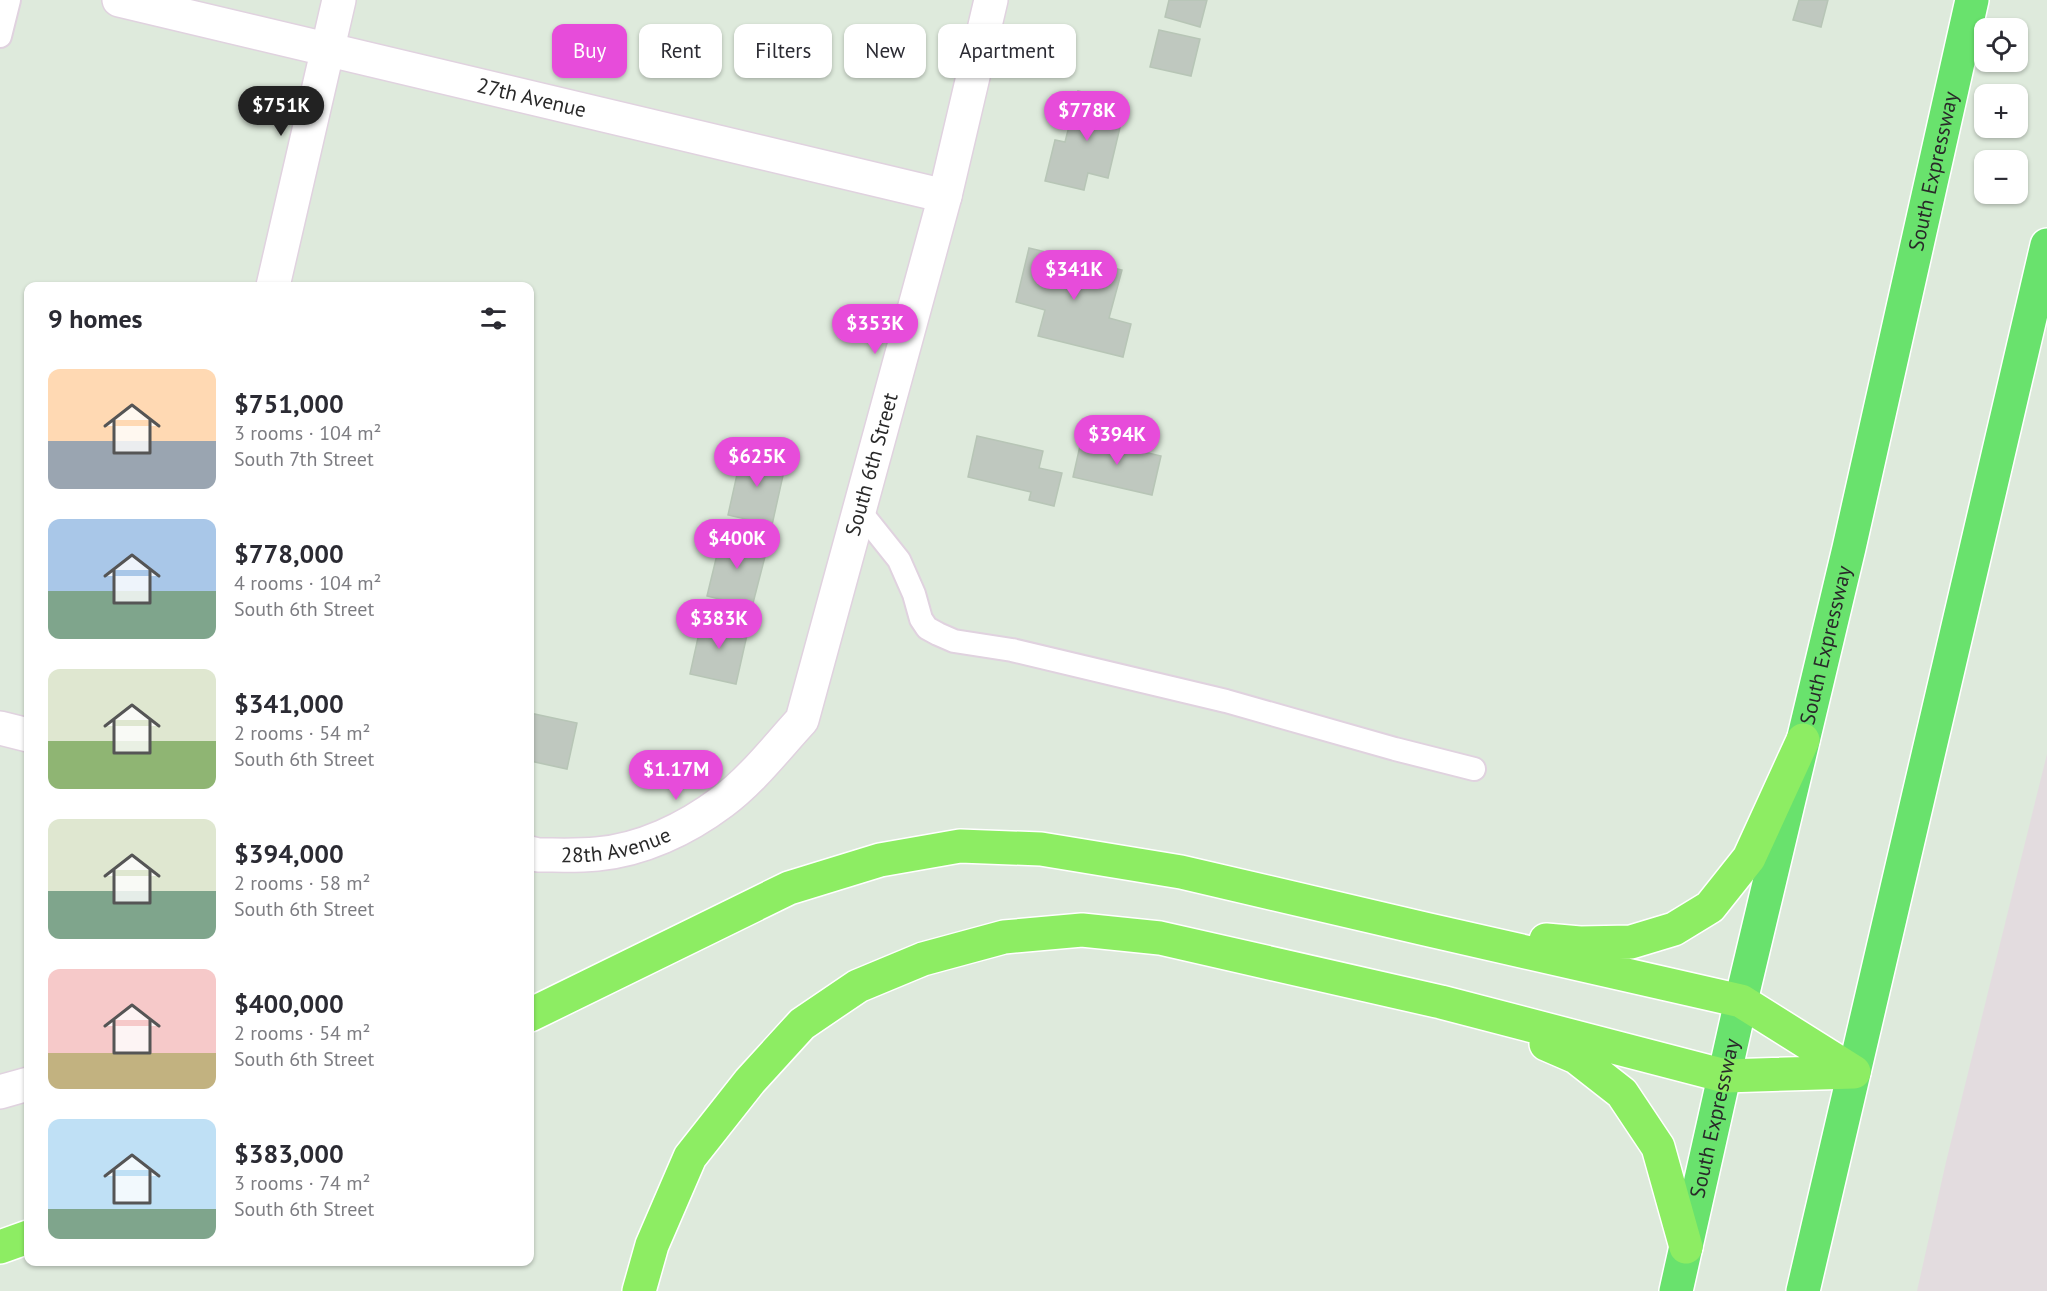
<!DOCTYPE html>
<meta charset="utf-8">
<style>
body{margin:0;font-family:"PT Sans",sans-serif;background:#f7f7f7;color:#2b2b33;height:100vh;display:flex;flex-direction:column;font-size:22px;white-space:nowrap}
*{box-sizing:border-box;margin:0}
p{font-size:20px;color:#7c7c81}
.icon{flex:none;width:33px;height:33px;fill:none;stroke:currentColor;stroke-width:2;stroke-linecap:round;stroke-linejoin:round}
.map{position:relative;flex:1;overflow:hidden}
.details{position:absolute;left:24px;top:282px;width:510px;height:984px;display:flex;flex-direction:column;background:#fff;border-radius:12px;box-shadow:0 2px 4px #0004}
.details>*{flex:none}
.top-card{position:absolute;left:552px;top:24px;width:570px;height:54px;display:flex;gap:12px}
.fabs{position:absolute;left:1974px;top:18px;display:grid;gap:12px}
.fabs a{display:grid;place-items:center;width:54px;height:54px;border-radius:12px;background:#fff;box-shadow:0 2px 4px #0004;font-size:30px}
.price{position:absolute;translate:-50% -51px;padding:0 14px;border-radius:21px;background:#e74cda;color:#fff;font-size:20px;line-height:39px;filter:drop-shadow(0 2px 3px #0008)}
.price::after{content:'';position:absolute;left:50%;top:36px;width:18px;height:14px;margin-left:-9px;background:inherit;clip-path:polygon(0 0,100% 0,50% 100%)}
.price.current{background:#222;color:#fff}
ul{padding:0;list-style:none}
li{display:flex;align-items:center;gap:18px;height:150px;padding:0 24px}
li span{display:grid;place-items:center;flex:none;width:168px;height:120px;border-radius:12px;color:#555}
li>.icon{margin-inline-start:auto}
span .icon{width:72px;height:72px;fill:#fffc;stroke-width:1}
li b{font-size:26px}
h2{display:flex;justify-content:space-between;align-items:center;height:72px;padding:0 24px;font-size:26px}
.tag{padding:0 21px;border-radius:12px;background:#fff;box-shadow:0 2px 4px #0004;font-size:21px;line-height:54px}
.tag.current{background:#e74cda;color:#fff}
.map>svg:first-child{display:block}
.industrial{fill:#e3dcdf}
.building{fill:#bfc8bf;stroke:#b7c5b6;stroke-width:1.5}
.lines{fill:none;stroke-linecap:round;stroke-linejoin:round}
.lane-casing{stroke:#e0d2df;stroke-width:26}
.street-casing{stroke:#e0d2df;stroke-width:36}
.primary-casing{stroke:#fff;stroke-width:36}
.highway-casing{stroke:#fff;stroke-width:36}
.lane{stroke:#fff;stroke-width:22}
.street{stroke:#fff;stroke-width:33}
.primary{stroke:#69e26d;stroke-width:33}
.highway{stroke:#8ded63;stroke-width:33}
.labels{text-anchor:middle;stroke-width:4.5;stroke-linejoin:round;paint-order:stroke}
.street-label{font-size:21px;fill:#292929;stroke:#fff}
</style>
<div class="map">
<svg width="2047" height="1291" viewBox="0 0 2047 1291">
<rect width="100%" height="100%" fill="#deeadc"/>
<!-- industrial -->
<path class="industrial" d="M2047 754V1291H1917L1946 1162Z"/>
<!-- building -->
<path class="building" d="M1169 0H1207L1200 27 1165 17Z
M1799 0H1828L1821 27 1793 20Z
M1159 30 1200 39 1191 76 1150 67Z
M1078 91 1126 102 1108 178 1088 173 1084 190 1045 181 1055 140 1065 142Z
M1029 248 1122 270 1109 318 1131 324 1123 357 1038 336 1045 310 1016 302Z
M977 436 1043 451 1039 468 1062 473 1054 506 1029 500 1031 492 968 477Z
M1082 437 1161 456 1152 495 1073 477Z
M742 452 786 462 772 525 728 515Z
M722 534 768 545 752 607 707 596Z
M703 615 749 626 736 684 690 674Z
M530 713 577 723 567 769 530 761Z"/>
<g class="lines">
<defs>
<path id="lane" d="M0 36 9 0
M859 510 899 560 914 594 921 619 927 628 938 634 954 641 1012 650 1226 701 1395 749 1474 769"/>
<g id="street">
<path id="s1" d="M119 0 945 196"/>
<path d="M273 286 339 0"/>
<path d="M0 728 28 735"/>
<path id="s2" d="M530 853 538 855C557 855 578 856 597 854 642 850 686 829 722 802 752 780 777 747 802 720L945 196 991 0"/>
<path d="M0 1092 28 1084"/>
</g>
<g id="primary">
<path id="s3" d="M1676 1291 1741 1001 1849 548 1972 0"/>
<path d="M1803 1291 2047 245"/>
</g>
<path id="highway" d="M1546 940 1580 943 1631 942 1674 929 1710 907 1749 858 1803 740
M530 1015 789 888 880 860 960 846 1041 849 1181 872 1425 929 1741 1001 1854 1072
M1546 1044 1576 1057 1622 1093 1658 1147 1686 1247
M0 1247 28 1237
M639 1291 652 1245 690 1157 750 1081 802 1024 858 986 923 959 1004 937 1082 930 1160 938 1441 1002 1725 1076 1854 1072"/>
</defs>
<!-- lane casing -->
<use href="#lane" class="lane-casing"/>
<!-- street casing -->
<use href="#street" class="street-casing"/>
<!-- primary casing -->
<use href="#primary" class="primary-casing"/>
<!-- highway casing -->
<use href="#highway" class="highway-casing"/>
<!-- lane -->
<use href="#lane" class="lane"/>
<!-- street -->
<use href="#street" class="street"/>
<!-- primary -->
<use href="#primary" class="primary"/>
<!-- highway -->
<use href="#highway" class="highway"/>
</g>
<g class="labels">
<!-- street labels -->
<g class="street-label">
<text dy="7" stroke="none"><textPath href="#s1" startOffset="424">27th Avenue</textPath></text>
<text dy="7" stroke="none"><textPath href="#s3" startOffset="1149">South Expressway</textPath></text>
<text dy="7" stroke="none"><textPath href="#s2" startOffset="584">South 6th Street</textPath></text>
<text dy="7" stroke="none"><textPath href="#s3" startOffset="663">South Expressway</textPath></text>
<text dy="7" stroke="none"><textPath href="#s2" startOffset="87">28th Avenue</textPath></text>
<text dy="7" stroke="none"><textPath href="#s3" startOffset="177">South Expressway</textPath></text>
</g>
</g>
</svg>
<div class="fabs">
<a><svg class="icon" aria-label="locate" viewBox="0 0 24 24"><circle cx="12" cy="12" r="6"/><path d="M12 2v4M12 18v4M2 12h4M18 12h4"/></svg></a>
<a>+</a>
<a>−</a>
</div>
<b class="price current" style="left:281px;top:137px">$751K</b>
<b class="price" style="left:1087px;top:142px">$778K</b>
<b class="price" style="left:1074px;top:301px">$341K</b>
<b class="price" style="left:875px;top:355px">$353K</b>
<b class="price" style="left:1117px;top:466px">$394K</b>
<b class="price" style="left:757px;top:488px">$625K</b>
<b class="price" style="left:737px;top:570px">$400K</b>
<b class="price" style="left:719px;top:650px">$383K</b>
<b class="price" style="left:676px;top:801px">$1.17M</b>
<div class="top-card">
<a class="tag current">Buy</a>
<a class="tag">Rent</a>
<a class="tag">Filters</a>
<a class="tag">New</a>
<a class="tag">Apartment</a>
</div>
<section class="details">
<h2>9 homes<svg class="icon" aria-label="filters" viewBox="0 0 24 24"><path d="M4 7h16M4 17h16"/><circle cx="9" cy="7" r="2"/><circle cx="15" cy="17" r="2"/></svg></h2>
<ul>
<li><span style="background:linear-gradient(#ffd9b3 60%,#9aa5b1 0)"><svg class="icon" aria-label="home" viewBox="0 0 24 24"><path d="M3 11l9-7 9 7M6 9v11h12V9"/></svg></span><div><b>$751,000</b><p>3 rooms · 104 m²</p><p>South 7th Street</p></div></li>
<li><span style="background:linear-gradient(#a9c7e8 60%,#7fa58c 0)"><svg class="icon" aria-label="home" viewBox="0 0 24 24"><path d="M3 11l9-7 9 7M6 9v11h12V9"/></svg></span><div><b>$778,000</b><p>4 rooms · 104 m²</p><p>South 6th Street</p></div></li>
<li><span style="background:linear-gradient(#dfe7d0 60%,#8fb573 0)"><svg class="icon" aria-label="home" viewBox="0 0 24 24"><path d="M3 11l9-7 9 7M6 9v11h12V9"/></svg></span><div><b>$341,000</b><p>2 rooms · 54 m²</p><p>South 6th Street</p></div></li>
<li><span style="background:linear-gradient(#dfe7d0 60%,#7fa58c 0)"><svg class="icon" aria-label="home" viewBox="0 0 24 24"><path d="M3 11l9-7 9 7M6 9v11h12V9"/></svg></span><div><b>$394,000</b><p>2 rooms · 58 m²</p><p>South 6th Street</p></div></li>
<li><span style="background:linear-gradient(#f6c9c9 70%,#c2b280 0)"><svg class="icon" aria-label="home" viewBox="0 0 24 24"><path d="M3 11l9-7 9 7M6 9v11h12V9"/></svg></span><div><b>$400,000</b><p>2 rooms · 54 m²</p><p>South 6th Street</p></div></li>
<li><span style="background:linear-gradient(#bfe0f5 75%,#7fa58c 0)"><svg class="icon" aria-label="home" viewBox="0 0 24 24"><path d="M3 11l9-7 9 7M6 9v11h12V9"/></svg></span><div><b>$383,000</b><p>3 rooms · 74 m²</p><p>South 6th Street</p></div></li>
</ul>
</section>
</div>
